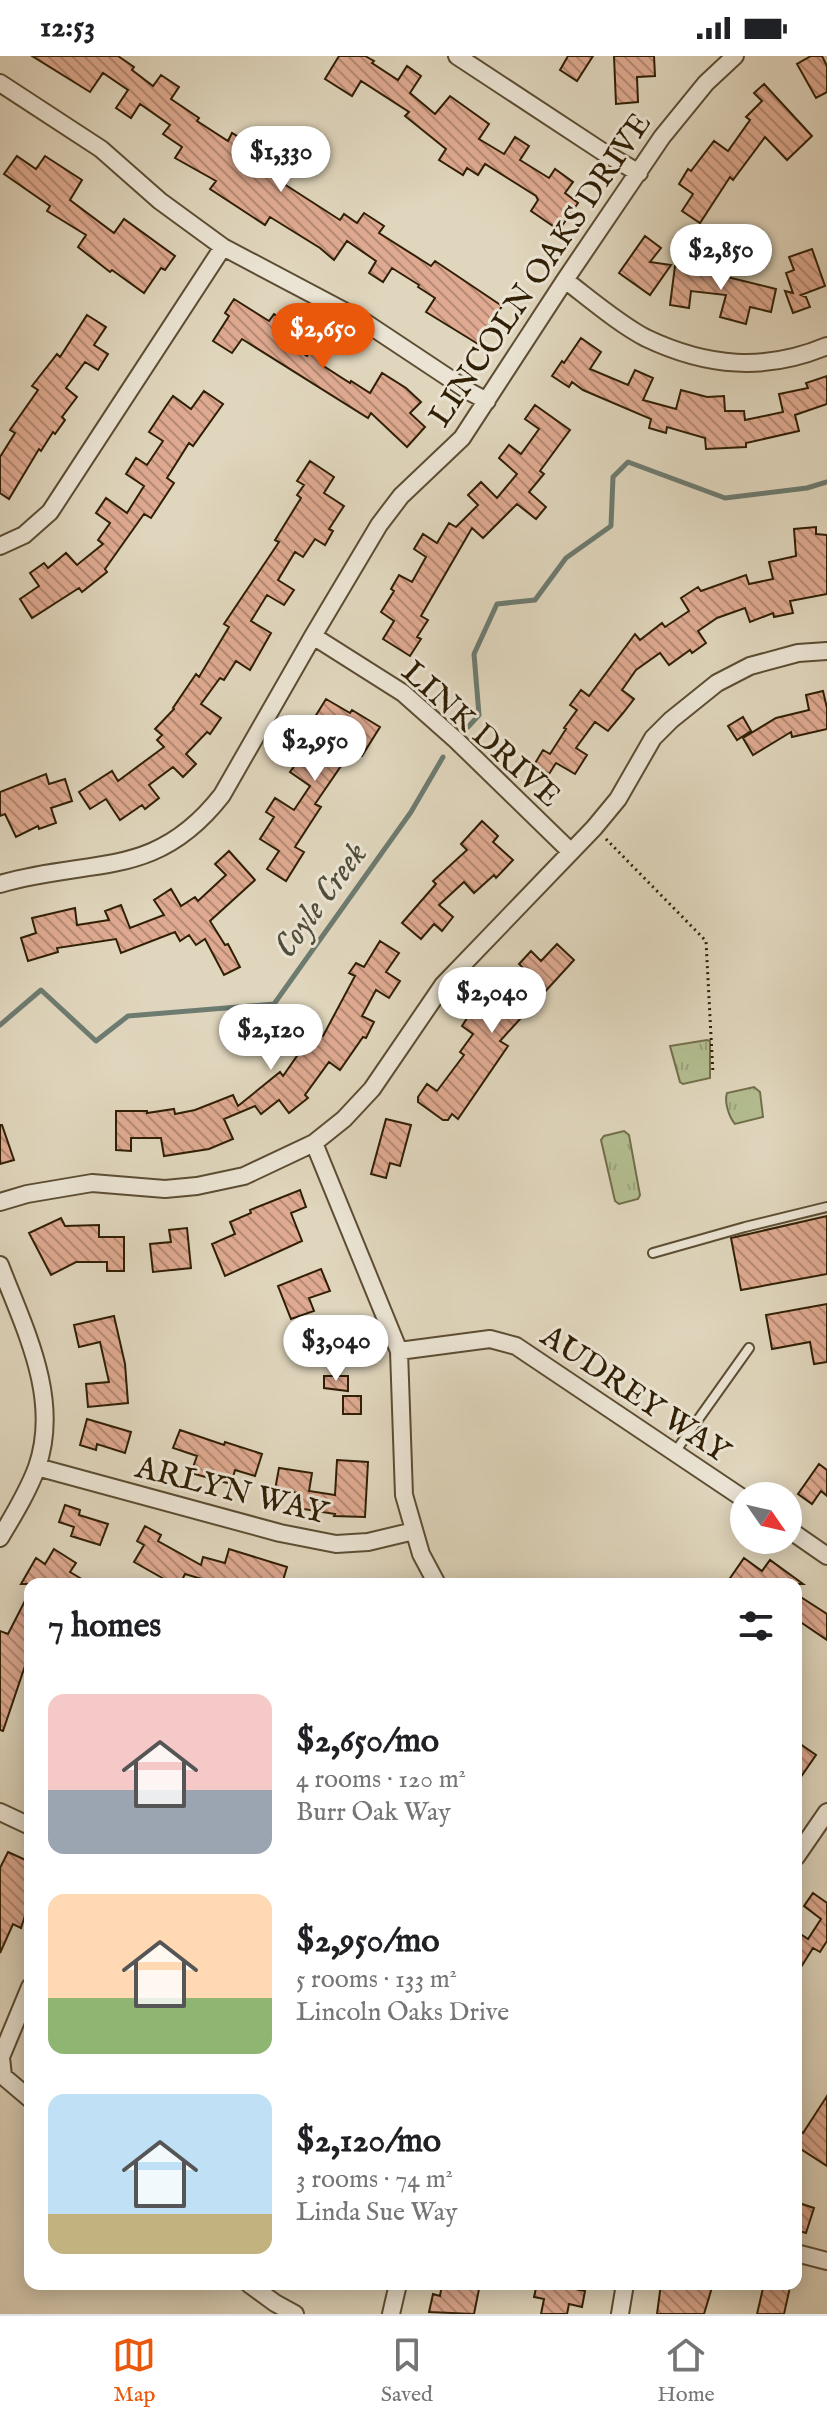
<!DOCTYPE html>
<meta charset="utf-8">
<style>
body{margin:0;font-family:"IM FELL English",serif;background:#f6f6f6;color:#202124;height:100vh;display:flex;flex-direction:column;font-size:30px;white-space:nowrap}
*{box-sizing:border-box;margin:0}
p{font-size:26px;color:#757577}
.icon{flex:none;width:44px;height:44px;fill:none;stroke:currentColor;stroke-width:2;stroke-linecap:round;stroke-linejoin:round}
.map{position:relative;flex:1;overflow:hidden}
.panel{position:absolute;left:24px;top:1522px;width:778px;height:712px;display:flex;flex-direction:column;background:#fff;border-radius:16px;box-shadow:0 4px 20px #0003}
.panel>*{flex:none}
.needle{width:52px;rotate:124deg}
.tools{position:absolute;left:730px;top:1426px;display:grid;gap:16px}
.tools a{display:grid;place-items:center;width:72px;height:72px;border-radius:50%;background:#fff;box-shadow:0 4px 20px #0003;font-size:40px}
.price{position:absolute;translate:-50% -68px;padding:0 18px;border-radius:28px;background:#fff;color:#222;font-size:26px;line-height:52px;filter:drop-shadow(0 2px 4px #0008)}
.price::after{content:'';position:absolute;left:50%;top:48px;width:24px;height:18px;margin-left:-12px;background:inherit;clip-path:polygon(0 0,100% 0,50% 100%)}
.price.selected{background:#ea580c;color:#fff}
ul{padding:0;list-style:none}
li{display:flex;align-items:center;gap:24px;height:200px;padding:0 24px}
li span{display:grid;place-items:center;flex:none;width:224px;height:160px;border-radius:16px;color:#555}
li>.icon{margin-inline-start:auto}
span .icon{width:96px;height:96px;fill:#fffc;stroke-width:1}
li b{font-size:34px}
h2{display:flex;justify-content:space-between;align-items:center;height:96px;padding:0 24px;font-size:34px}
.status{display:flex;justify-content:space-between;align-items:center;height:56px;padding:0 40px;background:#fff;direction:ltr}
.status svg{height:22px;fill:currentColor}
.tabs{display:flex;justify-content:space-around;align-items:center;height:112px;border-top:2px solid #e0e0e0;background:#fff;font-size:22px;color:#757577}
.tabs a{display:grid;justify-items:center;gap:4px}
.tabs .selected{color:#ea580c}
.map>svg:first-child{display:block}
.park{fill:url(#park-tufts);stroke:#726e4a;stroke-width:2}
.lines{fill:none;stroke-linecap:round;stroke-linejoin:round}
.stream{stroke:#6d7b70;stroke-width:5}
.building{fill:url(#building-back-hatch);stroke:#301f05;stroke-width:2}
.service-casing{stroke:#5c4d33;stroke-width:12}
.minor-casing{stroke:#5c4d33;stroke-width:20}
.path{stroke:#301f05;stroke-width:3;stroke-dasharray:2 4;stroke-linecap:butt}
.service{stroke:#ebe4d4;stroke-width:8}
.minor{stroke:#ebe4d4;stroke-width:16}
.labels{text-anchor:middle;stroke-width:6;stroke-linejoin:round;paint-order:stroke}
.street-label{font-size:32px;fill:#301f05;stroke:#ebe4d4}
.water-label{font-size:34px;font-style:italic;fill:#4e4d3a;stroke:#ebe4d4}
</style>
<div class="status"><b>12:53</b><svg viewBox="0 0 49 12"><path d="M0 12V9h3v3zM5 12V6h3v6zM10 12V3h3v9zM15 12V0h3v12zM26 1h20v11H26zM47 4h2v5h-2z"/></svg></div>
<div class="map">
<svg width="827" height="2258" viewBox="0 0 827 2258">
<defs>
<pattern id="park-tufts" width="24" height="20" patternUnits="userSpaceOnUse" patternTransform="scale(2)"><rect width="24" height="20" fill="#b3bd90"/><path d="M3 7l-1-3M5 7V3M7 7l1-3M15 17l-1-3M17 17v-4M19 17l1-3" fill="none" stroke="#9aa27b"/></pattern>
<pattern id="building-back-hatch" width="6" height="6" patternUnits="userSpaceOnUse" patternTransform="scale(2)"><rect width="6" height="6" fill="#dfaa91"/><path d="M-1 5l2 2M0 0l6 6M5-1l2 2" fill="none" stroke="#b58a74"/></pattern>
</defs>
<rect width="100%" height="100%" fill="#e0d6bd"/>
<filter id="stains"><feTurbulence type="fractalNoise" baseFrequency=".0025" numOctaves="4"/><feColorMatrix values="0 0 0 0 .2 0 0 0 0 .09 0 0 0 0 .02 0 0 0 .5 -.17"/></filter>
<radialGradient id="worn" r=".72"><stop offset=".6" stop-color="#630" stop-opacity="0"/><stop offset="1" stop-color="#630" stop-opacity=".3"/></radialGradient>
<!-- park -->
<path class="park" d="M707 984 710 985V1022L683 1028 680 1026 670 990Z
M754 1031 760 1036 763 1061 735 1068C729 1061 724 1046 727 1037Z
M624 1075 629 1079 640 1139 638 1143 619 1148 615 1145 601 1084 604 1080Z"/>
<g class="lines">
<!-- stream -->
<path class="stream" d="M468 671 479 659 474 598 497 548 535 544 566 502 611 470 613 421 628 406 725 442 807 432 827 426
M0 969 41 934 96 985 128 960 274 948 411 756 443 701"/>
</g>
<!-- building -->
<path class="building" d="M32 0H118L134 11 132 14 153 30 161 19 179 31 171 43 199 62 197 65 228 85 232 77 249 87 241 100 250 106 340 164 344 158 357 167 364 157 384 170 379 177 431 210 435 205 502 250 478 288 426 256 435 242 418 231 419 229 392 212 383 226 369 217 376 205 347 185 334 204 320 192 270 161 265 169 210 133 216 125 175 102 182 91 163 78 170 69 140 48 131 62 116 52 128 34 103 17 90 36Z
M339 0H365L374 5 372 7 398 24 407 10 421 20 410 37 435 58 450 40 489 68 479 83 504 98 515 81 529 90 520 104 549 122 555 113 573 126 565 137 578 147 559 174 531 155 538 144 536 140 485 108 478 119 467 112 463 119 439 104 446 93 405 60 409 56 361 25 352 40 325 23Z
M568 0H593L577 25 560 14Z
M614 0H654L655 20 637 21 638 46 616 48Z
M811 0H822L827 10V36L816 42 797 8Z
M764 28 812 80 787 104 765 81 733 124 730 121 700 167 682 155 693 138 679 128 688 113 691 115 714 85 728 95 750 64 746 61 762 45 754 37Z
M17 100 36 113 45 100 82 124 70 144 114 177 124 163 175 200 165 214 161 212 144 237 112 214 110 216 78 191 86 179 47 155 50 150 4 118Z
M645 180 661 192 650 206 671 209 650 239 619 217Z
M812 193 825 230 801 239 806 241 810 251 793 257 785 235 793 237 786 217 794 214 789 201Z
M675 210 715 215V218L776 233 771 256 750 251 746 268 720 261 726 239 691 235 689 252 670 249Z
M234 243 269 265 274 258 292 270 282 284 307 300 321 279 336 289 322 309 350 327 351 325 370 337 382 317 406 332 421 346 410 357 425 371 407 391 371 357 368 362 242 283 232 297 213 285 229 260 225 257Z
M87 259 106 271 94 289 108 298 98 314 85 306 66 332 77 341 62 361 65 364 55 378 53 376 41 395 39 393 9 443 0 437V401L15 377 10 374 38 334 32 330 57 298 60 301Z
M581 282 601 296 590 313 628 329 635 314 653 322 643 344 676 353 681 334 707 341 724 340 725 355H744L745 364 783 356 779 338 808 332 806 327 827 320V348L795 359 799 375 746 387V391L706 393 705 382 667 371 666 377 649 372 651 363 583 334 572 326 569 331 552 320 562 305 564 307Z
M204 335 223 348 193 390 189 387 167 422 174 427 151 462 144 458 105 513 107 516 82 536 79 532 32 562 20 543 39 530 30 517 44 507 48 512 66 497 77 509 103 488 98 484 110 467 96 457 106 442 127 457 144 430 126 418 136 402 147 409 163 385 149 376 166 350 173 340 191 353Z
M535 349 570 374 540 415 544 418 529 436 546 451 536 463 517 448 483 482 472 472 421 560 428 564 417 581 421 583 410 600 383 583 394 565 381 556 394 535 391 533 399 519 412 526 426 501 414 493 423 478 437 487 449 467 456 471 478 449 468 439 481 426 497 442 517 418 499 402 509 389 521 398 539 373 525 363Z
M310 405 334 421 324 437 344 450 329 473 333 475 325 489 315 483 303 501 295 496 278 524 294 534 284 549 267 539 251 565 271 577 250 614 236 605 224 624 220 622 201 648 221 662 210 678 207 676 186 698 196 708 183 721 173 711 149 729 159 742 145 753 142 749 120 764 106 743 90 753 79 736 112 715 118 725 164 691 157 684 162 679 155 673 174 653 173 652 196 618 199 621 229 571 224 568 279 486 275 484 301 442 297 439 304 429 297 425Z
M816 471V478L827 479V538L790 545 793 557 774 561 773 557 750 566 745 552 717 562 698 575 706 587 692 597 690 594 669 609 660 597 636 614 622 634 634 643 623 657 608 675 595 666 576 692 587 699 575 718 556 707 549 718 534 709 543 694 550 698 566 673 564 672 577 654 570 649 581 634 589 640 635 578 640 584 662 567 665 571 689 555 681 542 698 531 701 535 746 519 749 528 773 523 769 506 796 500 794 473Z
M823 635 827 652V673L792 681 791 676 753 699 743 682 776 662 809 654 806 639Z
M326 643 350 657 352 654 380 671 362 700 352 694 315 748 321 751 295 791 304 796 286 825 267 813 279 795 260 783 274 761 266 756 275 742 294 754 310 730 290 716 301 701 314 710 333 683 310 669Z
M743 661 751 675 737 684 728 670Z
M46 718 49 728 65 723 72 745 51 752 56 767 39 773 38 770 16 781 5 758 0 760V736Z
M482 765 498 780 493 786 513 804 496 822 494 819 474 837 464 826 439 849 453 861 442 875 434 868 421 883 402 867 436 828 433 825 467 794 461 788Z
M229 795 255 824 210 865 225 889 228 888 240 911 224 919 205 883 196 889 189 879 180 885 175 876 121 897 116 883 57 892 58 896 28 905 21 882 36 877 32 862 75 852 77 869 109 864 105 855 121 849 130 872 164 859 154 844 171 833 181 850 195 841 198 845 226 819 215 808Z
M380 885 399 897 386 916 400 925 389 942 376 934 362 960 374 966 366 982 363 981 340 1014 329 1006 305 1039 308 1042 289 1057 279 1044 261 1058 255 1050 224 1063 233 1083 209 1093 164 1100 161 1082H131V1095L116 1094V1055H147V1057L174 1053 175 1058 195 1054 233 1039 238 1050 280 1016 283 1020 315 974 323 980 355 920 349 917 356 907 364 911Z
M557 888 574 904 500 985 508 990 458 1063 452 1058 448 1064H443L418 1046V1041L427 1028 437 1035 464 999 460 996 473 978 462 970 471 956 475 959 502 930 512 939 531 919 519 908 531 895 541 905Z
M386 1063 411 1069 400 1110 390 1107 386 1122 371 1118Z
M0 1069H2L14 1104 0 1108Z
M300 1134 306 1151 291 1157 302 1185 225 1220 212 1188 235 1178 230 1166 251 1157 250 1154Z
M827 1160V1218L741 1234 731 1182Z
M61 1162 65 1170 99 1169V1181H124V1215H107V1206H76L51 1219 29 1177Z
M187 1172 191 1212 153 1216 150 1188 171 1186 169 1174Z
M321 1213 330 1235 309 1242 314 1255 291 1263 278 1230Z
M827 1248V1306L814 1308 810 1286 772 1293 766 1259Z
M114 1260 125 1308 128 1347 88 1351 86 1328 109 1326 100 1286 79 1291 74 1269Z
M324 1320H348V1335L324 1332Z
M343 1340H361V1358H343Z
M87 1363 131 1376 125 1397 97 1388 96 1394 80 1389Z
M180 1374 224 1389 225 1386 262 1398 255 1420 235 1414 231 1428 191 1417 197 1400 173 1392Z
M337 1404 368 1406 365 1461 334 1460 335 1458 297 1452 299 1437 275 1434 279 1412 312 1417 309 1435 335 1439Z
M819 1408 827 1414V1440L821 1435 812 1448 798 1438Z
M65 1449 80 1454 79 1459 108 1468 100 1489 71 1480 74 1471 59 1466Z
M145 1470 161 1479 158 1485 201 1509 203 1501 225 1507 229 1493 287 1511 282 1528H218L185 1518 180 1528H173L134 1506 144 1489 137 1485Z
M54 1493 76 1507 70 1516 90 1528H21L36 1502 45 1508Z
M744 1502 762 1515 770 1504 803 1528H726Z
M30 1535V1595L3 1675 0 1674V1575L8 1578Z
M796 1538 827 1558V1584L796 1563Z
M796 1685 816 1699 796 1728Z
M8 1796 30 1806V1844L21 1872 13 1868 0 1897V1812Z
M813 1837 827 1847V1885L820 1896 813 1892 796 1919V1875L808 1883 821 1863 804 1850Z
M827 2040V2110L796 2090V2072L803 2077Z
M796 2146 814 2152 806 2177 796 2174Z
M442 2228H480L474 2258 429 2256 433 2238 440 2240Z
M537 2228H551L585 2235 582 2251 569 2248 567 2258H541L544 2243 534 2241Z
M661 2228H713L704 2258H657Z
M764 2228 790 2231 784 2258H757Z"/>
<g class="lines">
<defs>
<path id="service" d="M653 1197 745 1171 827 1151
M675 1396 749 1292"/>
<path id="minor" d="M457 0 603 96 639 117
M0 27 101 93 160 145 223 191 363 265 470 336 487 345
M565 224C590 243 619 268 646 282 707 311 765 316 827 290
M0 490 24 479 50 456 223 191
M313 580 403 637 456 684 570 795
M0 828C92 801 155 825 222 739L313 580 379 469 401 440 462 382 565 224 662 81 706 27 735 0
M314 1087 399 1295 404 1439 421 1498 437 1528
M0 1146 27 1138 92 1127 165 1133 197 1130 244 1120 314 1087 344 1063 372 1033 443 929 594 772 618 743 653 682 671 664 717 627 750 610 798 597 827 595
M0 1209C24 1272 61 1342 37 1411 28 1436 13 1460 0 1482
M399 1295 490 1283 516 1290 744 1443
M37 1411 280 1477 336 1488 368 1486 414 1475
M788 1473 827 1500
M0 1756 30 1770
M796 1801 827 1756
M30 1931 1 2001 3 2020 30 2043
M796 2197 827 2205
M249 2228 275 2247 295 2258
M391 2258 398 2228
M620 2258 625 2228"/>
</defs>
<!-- service casing -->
<use href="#service" class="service-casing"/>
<!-- minor casing -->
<use href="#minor" class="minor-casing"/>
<!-- path -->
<path class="path" d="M606 783 706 885 713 1018"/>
<!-- service -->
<use href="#service" class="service"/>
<!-- minor -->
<use href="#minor" class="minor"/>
</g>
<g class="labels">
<!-- street labels -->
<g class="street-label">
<text transform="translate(539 213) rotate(-56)" y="11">LINCOLN OAKS DRIVE</text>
<text transform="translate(482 677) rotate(42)" y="11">LINK DRIVE</text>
<text transform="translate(636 1337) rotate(34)" y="11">AUDREY WAY</text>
<text transform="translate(232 1433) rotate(14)" y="11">ARLYN WAY</text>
</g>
<!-- water labels -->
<g class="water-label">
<text transform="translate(319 843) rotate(-54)" y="12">Coyle Creek</text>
</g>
</g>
<rect width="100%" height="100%" filter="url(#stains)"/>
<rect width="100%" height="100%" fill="url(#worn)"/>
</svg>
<div class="tools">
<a><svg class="needle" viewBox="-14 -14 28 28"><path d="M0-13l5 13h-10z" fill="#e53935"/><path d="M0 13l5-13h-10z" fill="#757577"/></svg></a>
</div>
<b class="price" style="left:281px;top:138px">$1,330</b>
<b class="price" style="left:721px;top:236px">$2,850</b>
<b class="price selected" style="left:323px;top:315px">$2,650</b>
<b class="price" style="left:315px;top:727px">$2,950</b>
<b class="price" style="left:492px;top:979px">$2,040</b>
<b class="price" style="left:271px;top:1016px">$2,120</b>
<b class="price" style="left:336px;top:1327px">$3,040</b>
<section class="panel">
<h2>7 homes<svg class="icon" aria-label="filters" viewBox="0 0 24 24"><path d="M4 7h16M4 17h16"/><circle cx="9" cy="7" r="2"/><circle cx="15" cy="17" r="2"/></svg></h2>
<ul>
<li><span style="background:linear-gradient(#f6c9c9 60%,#9aa5b1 0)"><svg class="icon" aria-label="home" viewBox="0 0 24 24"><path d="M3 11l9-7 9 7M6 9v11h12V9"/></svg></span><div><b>$2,650/mo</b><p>4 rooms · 120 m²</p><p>Burr Oak Way</p></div></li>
<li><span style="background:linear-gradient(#ffd9b3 65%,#8fb573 0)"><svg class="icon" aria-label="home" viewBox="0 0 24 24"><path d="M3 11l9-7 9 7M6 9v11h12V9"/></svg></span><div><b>$2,950/mo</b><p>5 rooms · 133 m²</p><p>Lincoln Oaks Drive</p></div></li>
<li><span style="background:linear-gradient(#bfe0f5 75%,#c2b280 0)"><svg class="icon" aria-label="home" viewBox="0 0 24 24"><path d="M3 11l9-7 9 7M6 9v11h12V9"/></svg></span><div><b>$2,120/mo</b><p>3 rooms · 74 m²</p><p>Linda Sue Way</p></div></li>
</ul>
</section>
</div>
<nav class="tabs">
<a class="selected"><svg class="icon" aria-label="map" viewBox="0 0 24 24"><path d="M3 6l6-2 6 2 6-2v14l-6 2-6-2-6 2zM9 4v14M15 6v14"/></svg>Map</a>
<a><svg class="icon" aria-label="saved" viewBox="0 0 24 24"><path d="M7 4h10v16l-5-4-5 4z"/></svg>Saved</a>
<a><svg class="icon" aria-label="home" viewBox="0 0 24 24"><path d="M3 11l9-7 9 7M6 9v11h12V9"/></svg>Home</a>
</nav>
